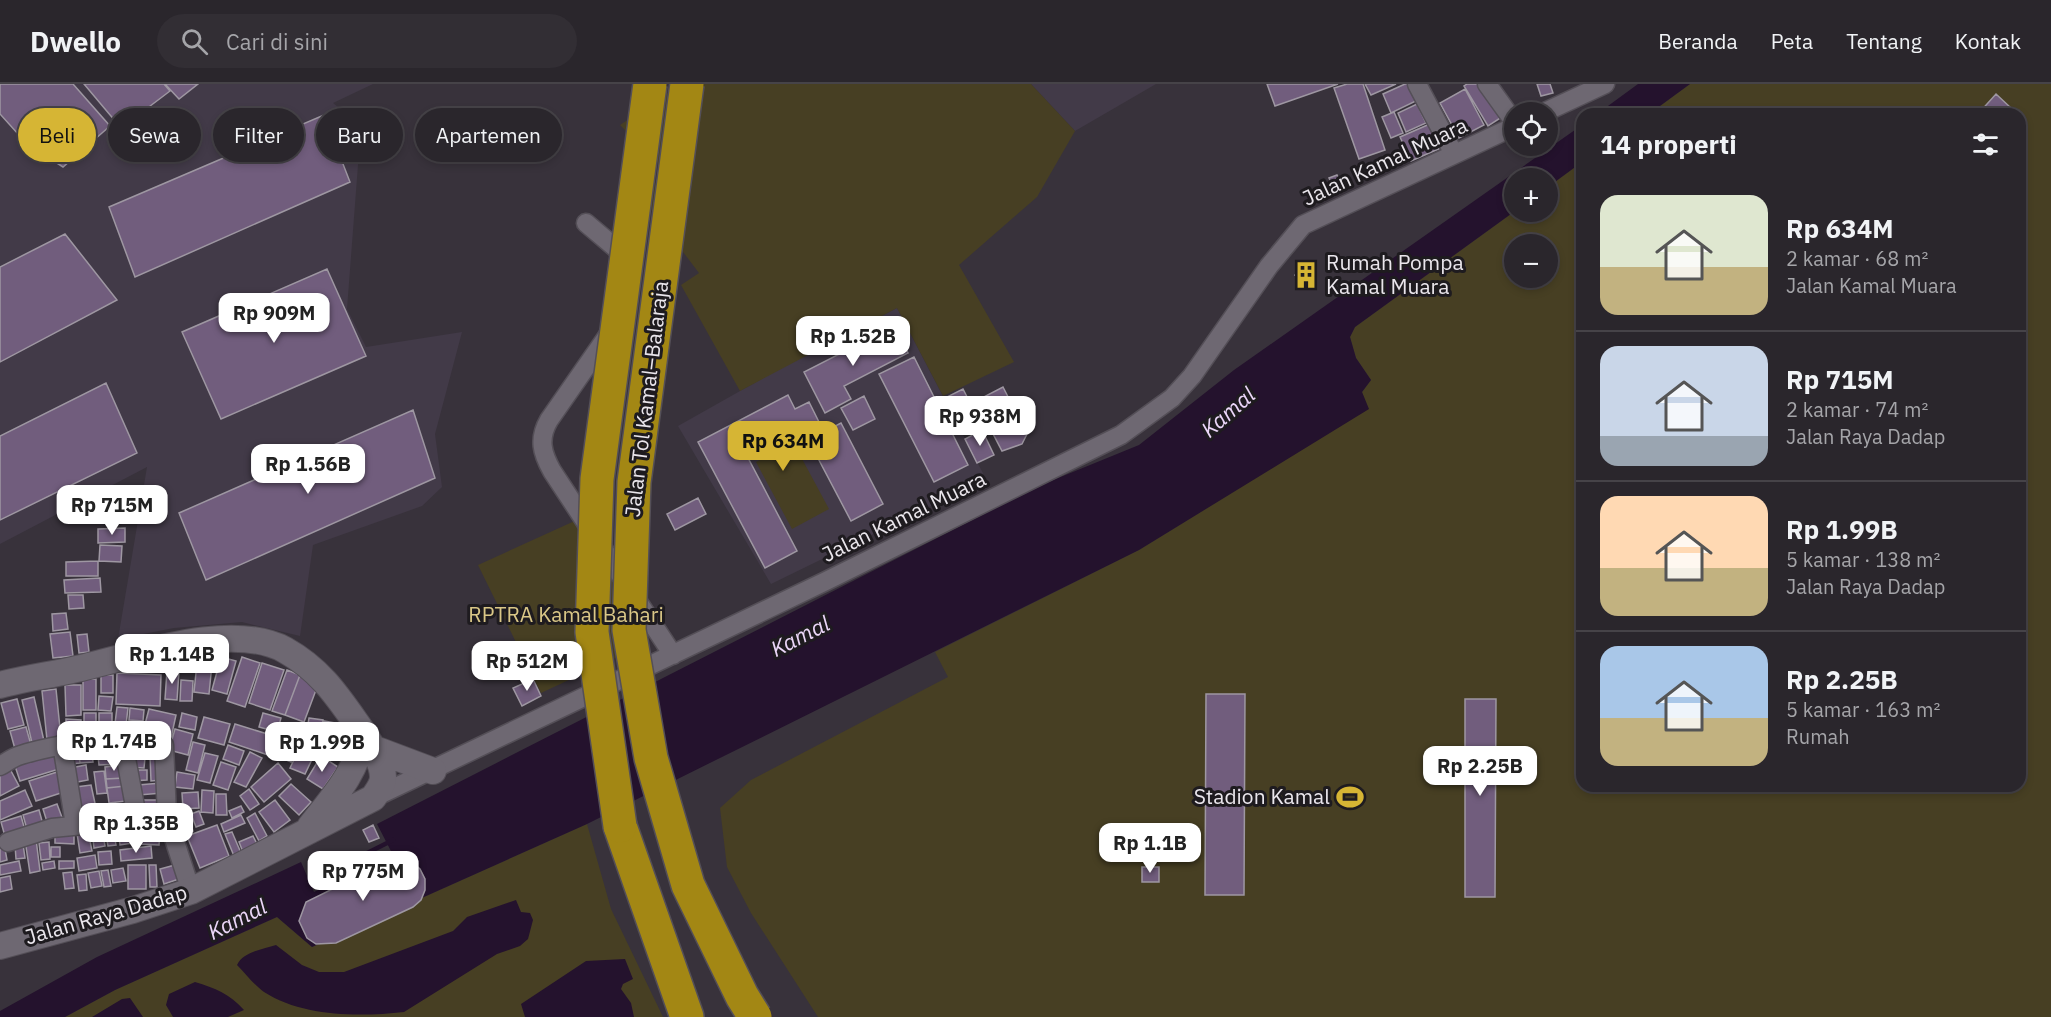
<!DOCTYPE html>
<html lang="id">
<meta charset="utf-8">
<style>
body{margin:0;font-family:"IBM Plex Sans",sans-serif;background:#322e34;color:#f1f3f6;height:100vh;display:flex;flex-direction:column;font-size:22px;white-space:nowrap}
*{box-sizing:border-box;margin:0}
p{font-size:20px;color:#a5a5a9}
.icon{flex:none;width:33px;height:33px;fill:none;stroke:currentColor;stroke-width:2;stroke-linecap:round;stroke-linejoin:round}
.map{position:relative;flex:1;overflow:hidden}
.drawer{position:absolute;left:1576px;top:24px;width:450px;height:684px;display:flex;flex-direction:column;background:#2a262c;border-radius:18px;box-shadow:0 3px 9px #0003,0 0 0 2px #464348}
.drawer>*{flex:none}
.hud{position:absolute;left:18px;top:24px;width:570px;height:54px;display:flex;gap:12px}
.tools{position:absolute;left:1504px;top:18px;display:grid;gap:12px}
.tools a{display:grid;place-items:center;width:54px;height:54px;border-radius:50%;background:#2a262c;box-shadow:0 3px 9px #0003,0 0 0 2px #464348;font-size:30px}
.price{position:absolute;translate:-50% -51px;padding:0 14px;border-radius:12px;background:#fff;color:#222;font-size:20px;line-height:39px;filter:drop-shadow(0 2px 3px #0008)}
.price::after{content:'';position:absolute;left:50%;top:36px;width:18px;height:14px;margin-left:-9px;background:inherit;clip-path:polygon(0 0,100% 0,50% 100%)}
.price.selected{background:#d6b534;color:#111}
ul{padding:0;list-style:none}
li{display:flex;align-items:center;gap:18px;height:150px;padding:0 24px}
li+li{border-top:2px solid #464348}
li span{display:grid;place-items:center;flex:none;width:168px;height:120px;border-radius:18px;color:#555}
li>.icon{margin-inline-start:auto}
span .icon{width:72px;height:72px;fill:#fffc;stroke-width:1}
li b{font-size:26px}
h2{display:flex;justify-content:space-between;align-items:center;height:72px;padding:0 24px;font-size:26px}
.tag{padding:0 21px;border-radius:27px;background:#2a262c;box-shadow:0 3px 9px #0003,0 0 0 2px #464348;font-size:21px;line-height:54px}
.tag.selected{background:#d6b534;color:#111}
header{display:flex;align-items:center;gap:36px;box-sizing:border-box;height:84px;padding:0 30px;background:#2a262c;border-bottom:2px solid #464348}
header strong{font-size:28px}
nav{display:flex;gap:33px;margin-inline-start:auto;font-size:21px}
.search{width:420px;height:54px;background:#322e34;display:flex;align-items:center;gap:15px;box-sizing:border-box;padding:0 21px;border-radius:33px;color:#a5a5a9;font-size:22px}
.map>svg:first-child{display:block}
.built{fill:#423a48}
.green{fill:#473f23;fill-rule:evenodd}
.water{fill:#24122d}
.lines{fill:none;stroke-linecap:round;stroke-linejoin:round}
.stream{stroke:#24122d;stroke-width:4.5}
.building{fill:#715d7d;stroke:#9e97a2;stroke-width:1.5}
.street-casing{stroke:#544f57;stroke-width:21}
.secondary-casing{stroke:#544f57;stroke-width:28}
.highway-casing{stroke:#544f57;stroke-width:36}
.street{stroke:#6e6872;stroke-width:18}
.secondary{stroke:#6e6872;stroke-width:26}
.highway{stroke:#a38714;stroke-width:33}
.highway-bridge-casing{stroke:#544f57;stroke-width:36;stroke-linecap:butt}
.highway-bridge{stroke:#a38714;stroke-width:33}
.labels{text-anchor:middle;stroke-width:6;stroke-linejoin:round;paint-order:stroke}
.street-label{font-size:21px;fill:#eae6ec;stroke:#1e1b1f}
.poi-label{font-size:21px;fill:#eae6ec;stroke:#1e1b1f;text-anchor:start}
.park-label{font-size:21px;fill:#dac787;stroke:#1e1b1f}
.water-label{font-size:22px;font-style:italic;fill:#ecd7f9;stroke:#1e1b1f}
</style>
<header>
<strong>Dwello</strong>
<div class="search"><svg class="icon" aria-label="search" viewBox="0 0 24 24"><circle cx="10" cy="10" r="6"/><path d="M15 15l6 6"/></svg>Cari di sini</div>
<nav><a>Beranda</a><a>Peta</a><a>Tentang</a><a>Kontak</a></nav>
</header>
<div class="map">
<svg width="2051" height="933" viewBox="0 0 2051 933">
<rect width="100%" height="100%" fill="#38323b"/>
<!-- built -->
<path class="built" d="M0 0H373L333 19 361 42 347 225 366 263 462 248 435 350 442 403 422 422 313 461 300 552 242 538 174 544 118 555 147 383 0 460Z
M1031 0H1156L1075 47Z
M897 224 986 395 771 500 678 342 793 277Z"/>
<!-- green -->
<path class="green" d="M681 0H1031L1075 47 1037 113 959 181 1014 278 943 312 897 224 740 307 681 201 699 189 642 114 666 87 620 41Z
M1690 0H2051V933H818L751 829 727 783 720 724 751 696 948 593 935 568 1139 466 1368 325 1362 308 1371 296 1356 274 1350 253 1355 243 1515 127 1548 128V103L1582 78V702H2020V30H1649ZM1515 160H1548V194H1515Z
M793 358 829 425 792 445 756 378Z
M579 435 648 559 541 609 478 481Z
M587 740 611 825 663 933H65L115 906 277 833 312 863Z"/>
<!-- water -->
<path class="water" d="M1638 0H1690L1649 30H1597Z
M1582 41V78L1548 103V94H1515V127L1355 243 1350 253 1356 274 1371 296 1362 308 1369 325 1139 466 587 740 312 863 277 833 115 906 65 933H0V927L97 873 301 778 314 808 393 771 377 740 1041 401 1139 361 1234 286Z
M516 816 521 828 530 829 533 836 528 855 520 862 497 870 404 928C359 933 303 933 264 908 254 901 246 890 237 881 243 868 263 865 276 861L302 881 319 888H344L453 847 467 833Z
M625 875 633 895 623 900 621 905 631 919 634 933H525L521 920 586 877Z
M195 898C215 904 230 910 244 926L228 933H173L166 921 169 910Z
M130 914 143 933H92L122 915Z"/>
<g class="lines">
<!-- stream -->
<path class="stream" d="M306 800 393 756"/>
</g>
<!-- building -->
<path class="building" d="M0 0H73L110 42 63 83 27 60 0 30Z
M84 0H164L170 7 121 44Z
M165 0H198L179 15Z
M1267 0H1338L1275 22Z
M1347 0H1363L1385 66 1359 75 1334 4Z
M1365 0H1396L1371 11Z
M1405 0H1411L1418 16 1391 29 1383 10Z
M1467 0H1486L1505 31 1488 42 1464 2Z
M1537 0H1550L1553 9 1541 12Z
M1465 5 1484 41 1459 54 1440 19Z
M1996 10 2011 24 2006 30H1978Z
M1417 20 1426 39 1406 48 1398 29Z
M1394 28 1403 49 1391 54 1382 33Z
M324 31 350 98 135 193 109 123Z
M1432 39 1443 63 1411 77 1400 53Z
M1337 91 1343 103 1335 107 1329 94Z
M65 150 117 216 0 278V183Z
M1308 181 1316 192 1304 201 1295 191Z
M327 185 366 272 221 335 182 248Z
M894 242 908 269 844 302 851 315 825 329 804 288Z
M914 273 968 381 934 398 879 290Z
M106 299 137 369 0 436V352Z
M1003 303 1027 350 1022 360 1002 367 976 317Z
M963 305 981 340 962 350 943 315Z
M788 311 795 325 809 318 824 348 841 339 883 420 851 437 801 342 746 370 797 467 765 484 698 358Z
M864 312 875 335 853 346 841 324Z
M413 326 435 394 206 496 179 429Z
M982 346 994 371 977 379 965 355Z
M698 414 706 430 675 446 667 430Z
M125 444V458L98 459V445Z
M100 461 122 462 121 478 99 477Z
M98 477V492H66V478Z
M100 494 101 508 65 509 64 496Z
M68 511H83L84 524 69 525Z
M66 529 68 545 53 547 52 530Z
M70 548 73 572 53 574 50 550Z
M87 550 89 568 79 569 77 551Z
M221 573 236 577 227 610 212 606Z
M242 573 260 579 245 623 227 617Z
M197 579 212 580 209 610 194 608Z
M262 579 284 586 270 626 249 619Z
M287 586 300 591 285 631 272 627Z
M167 587H179L177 616 165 615Z
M117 589 161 591 160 622 116 620Z
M101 591H113V609H101Z
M300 591 319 598 304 638 285 631Z
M83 595H96V626H83Z
M533 595 541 612 522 622 513 604Z
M181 596 193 597 192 617H180Z
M65 601H81V631L66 632Z
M56 605 61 654 47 656 42 607Z
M1206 610H1245L1244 811H1205Z
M99 612 113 613 111 627 98 626Z
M34 613 44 657 32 659 22 616Z
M17 615 24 641 8 645 1 619Z
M1465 615H1496L1495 813H1465Z
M117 623 128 624 125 649 114 648Z
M130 624 144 626 143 637 129 636Z
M149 625 176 631 171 654 143 648Z
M84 629H96V638H84Z
M99 629H112V645H99Z
M182 629 197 633 195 646 179 643Z
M263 629 281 634 277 648 259 643Z
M204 633 230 640 224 661 198 654Z
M309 634 323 636 318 660 305 658Z
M66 635 81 636V641H96V652L66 653Z
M324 637 353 642 349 670 320 666Z
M128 639 141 640 140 651 127 650Z
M235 640 274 652 268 671 229 658Z
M26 643 31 661 15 665 10 647Z
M285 643 301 649 297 660 281 654Z
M175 645 193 650 188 671 169 666Z
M119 656 120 668 96 669 95 657Z
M278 656 297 663 291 678 272 670Z
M127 657 145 658V672L126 671Z
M193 658 205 661 198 689 186 686Z
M91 660 93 678 80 679 78 662Z
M228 661 244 667 239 681 223 675Z
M78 662 80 679 70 680 68 663Z
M300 663 315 669 305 690 290 684Z
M52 664 59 685 20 697 13 676Z
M250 668 262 674 246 703 234 698Z
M205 669 218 672 210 699 197 696Z
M119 671 120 680 99 681 98 672Z
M150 672H159L161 696 151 697Z
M321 672 338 683 323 705 307 695Z
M129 673 145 674 144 684 128 683Z
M221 678 236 683 228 706 213 701Z
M278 679 291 695 264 718 251 703Z
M86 681 88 696 72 699 70 684Z
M122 681 124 694 106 695 105 683Z
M10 685 19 702 0 712V690Z
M132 686H147V696L132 697Z
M104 687 107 709 97 710 94 688Z
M57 688 64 708 36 717 29 697Z
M177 688 195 691 193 705 175 703Z
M124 694 125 702 107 704 106 695Z
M161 699 162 709 139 711 138 701Z
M291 700 311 718 299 731 279 712Z
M91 701 98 733 83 736 76 703Z
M125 702 126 717 109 719 107 704Z
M249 705 259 720 250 726 240 712Z
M25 706 32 722 0 736V717Z
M202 706 214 707 213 729 201 728Z
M198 708 199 724 183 725 182 709Z
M216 710H226L227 731H216Z
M142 716H157V727H142Z
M275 716 290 736 274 748 259 728Z
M57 720 63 736 48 741 43 725Z
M130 721 133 733 102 738 101 725Z
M241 722 244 728 232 734 229 727Z
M39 726 44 744 28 749 23 731Z
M199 727 204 740 196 743 191 730Z
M255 729 267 752 259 757 247 734Z
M187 731 193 747 182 751 176 735Z
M241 731 245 739 224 748 221 740Z
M21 732 26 750 6 756 1 738Z
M140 734 161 735 159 761 139 760Z
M217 741 229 772 200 784 187 752Z
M373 741 379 754 369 758 363 746Z
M113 743 116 761 108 762 105 745Z
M137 743 139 758 120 761 118 745Z
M55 745 74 746V760L55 759Z
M102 745 105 762 94 764 92 746Z
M88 747 92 767 80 769 77 749Z
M232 748 241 769 234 772 225 750Z
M253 752 258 762 243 768 239 758Z
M0 754H3L7 776 0 778Z
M36 755 40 787 30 789 25 756Z
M49 758 50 775 41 776 39 759Z
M23 760 25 774 16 775 15 761Z
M151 762 152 774 121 777 120 766Z
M51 763H60V773H51Z
M111 767 112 780 99 781 98 768Z
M95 771 97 784 79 787 77 774Z
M401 775 412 778 420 785 425 795V806L421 816 413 823 336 859 316 860 307 854 299 837 306 818 391 776Z
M19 777 21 787 0 791V781Z
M54 777 55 784 43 786 42 779Z
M59 777H74V784L59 785Z
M128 781H146V805H128Z
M149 781H156L157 803H150Z
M175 781 179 795 164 800 160 785Z
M1142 783H1159V798H1142Z
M123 784 126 797 113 799 111 786Z
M108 786 111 802 104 803 101 787Z
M99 787 102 802 91 804 88 789Z
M72 788 74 804 65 805 63 789Z
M86 790 87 806 79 807 77 791Z
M10 792 12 805 0 808V794Z"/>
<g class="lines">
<defs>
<path id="street" d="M1417 0 1454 70
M1487 0 1515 39
M1545 28 1605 0
M586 139 631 177
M611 247 549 336C538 355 542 369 552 387L673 571
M122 653 137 733
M62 660 75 741
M0 682C7 678 13 673 21 671 45 663 146 642 164 661L167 733
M373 714 824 498 1121 351 1172 314 1192 292 1269 182 1303 141 1515 42
M8 758 52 744 167 733 191 807"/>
<path id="secondary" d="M0 601C29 593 60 590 89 582 143 569 234 538 285 566 319 585 336 610 357 640 367 654 383 677 383 693 383 701 377 708 373 714L191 807 133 826 0 862
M372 664 433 687
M310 743C335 711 355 691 364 650"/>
<path id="highway" d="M620 742 687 933"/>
</defs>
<!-- street casing -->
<use href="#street" class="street-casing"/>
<!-- secondary casing -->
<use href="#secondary" class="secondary-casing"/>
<!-- highway casing -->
<use href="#highway" class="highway-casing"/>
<!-- street -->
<use href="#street" class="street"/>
<!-- secondary -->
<use href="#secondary" class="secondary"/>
<!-- highway -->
<use href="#highway" class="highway"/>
<defs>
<path id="highway-bridge" d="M687 0 634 398 629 546 651 674 688 801 742 912 755 933
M620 742 592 548 597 395 650 0"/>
</defs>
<!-- highway-bridge casing -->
<use href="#highway-bridge" class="highway-bridge-casing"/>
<!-- highway-bridge -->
<use href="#highway-bridge" class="highway-bridge"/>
</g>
<!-- icons -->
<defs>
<symbol id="building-bare" viewBox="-9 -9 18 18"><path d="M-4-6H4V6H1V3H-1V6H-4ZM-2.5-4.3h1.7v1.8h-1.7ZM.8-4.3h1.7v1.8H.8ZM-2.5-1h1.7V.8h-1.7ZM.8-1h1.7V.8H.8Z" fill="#d6b534" stroke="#1e1b1f" stroke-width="2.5" paint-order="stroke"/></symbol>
<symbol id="stadium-bare" viewBox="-9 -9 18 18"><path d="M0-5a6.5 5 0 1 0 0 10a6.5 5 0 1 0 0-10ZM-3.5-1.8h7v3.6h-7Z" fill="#d6b534" stroke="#1e1b1f" stroke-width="2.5" paint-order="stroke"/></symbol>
</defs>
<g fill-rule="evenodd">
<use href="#building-bare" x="1287" y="172" width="38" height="38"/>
<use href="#stadium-bare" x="1331" y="694" width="38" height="38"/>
</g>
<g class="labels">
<!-- street labels -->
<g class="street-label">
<text transform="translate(1385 78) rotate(-25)" y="7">Jalan Kamal Muara</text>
<text transform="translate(647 315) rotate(-83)" y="7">Jalan Tol Kamal–Balaraja</text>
<text transform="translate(904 433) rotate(-26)" y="7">Jalan Kamal Muara</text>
<text transform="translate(106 831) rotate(-16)" y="7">Jalan Raya Dadap</text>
</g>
<!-- poi labels -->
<g class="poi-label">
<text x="1326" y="186">Rumah Pompa<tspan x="1326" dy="24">Kamal Muara</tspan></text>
<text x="1330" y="720" text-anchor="end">Stadion Kamal</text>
</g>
<!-- park labels -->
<g class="park-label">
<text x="566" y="538">RPTRA Kamal Bahari</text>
</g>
<!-- water labels -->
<g class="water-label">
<text transform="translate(1228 328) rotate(-41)" y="8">Kamal</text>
<text transform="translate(800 552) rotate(-27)" y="8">Kamal</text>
<text transform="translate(237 835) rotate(-27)" y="8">Kamal</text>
</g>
</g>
</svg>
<div class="tools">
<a><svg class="icon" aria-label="locate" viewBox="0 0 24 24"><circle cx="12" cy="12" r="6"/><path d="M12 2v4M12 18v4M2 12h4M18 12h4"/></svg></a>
<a>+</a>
<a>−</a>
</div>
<b class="price" style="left:274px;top:260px">Rp 909M</b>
<b class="price" style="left:853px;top:283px">Rp 1.52B</b>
<b class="price" style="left:980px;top:363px">Rp 938M</b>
<b class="price selected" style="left:783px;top:388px">Rp 634M</b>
<b class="price" style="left:308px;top:411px">Rp 1.56B</b>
<b class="price" style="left:112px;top:452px">Rp 715M</b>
<b class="price" style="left:172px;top:601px">Rp 1.14B</b>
<b class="price" style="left:527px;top:608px">Rp 512M</b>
<b class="price" style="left:114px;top:688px">Rp 1.74B</b>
<b class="price" style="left:322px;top:689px">Rp 1.99B</b>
<b class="price" style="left:1480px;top:713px">Rp 2.25B</b>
<b class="price" style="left:136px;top:770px">Rp 1.35B</b>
<b class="price" style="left:1150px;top:790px">Rp 1.1B</b>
<b class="price" style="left:363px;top:818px">Rp 775M</b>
<div class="hud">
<a class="tag selected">Beli</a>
<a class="tag">Sewa</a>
<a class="tag">Filter</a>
<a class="tag">Baru</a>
<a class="tag">Apartemen</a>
</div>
<section class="drawer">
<h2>14 properti<svg class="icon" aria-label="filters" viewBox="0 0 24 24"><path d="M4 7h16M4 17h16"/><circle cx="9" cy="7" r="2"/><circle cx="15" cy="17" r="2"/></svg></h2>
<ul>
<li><span style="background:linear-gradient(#dfe7d0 60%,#c2b280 0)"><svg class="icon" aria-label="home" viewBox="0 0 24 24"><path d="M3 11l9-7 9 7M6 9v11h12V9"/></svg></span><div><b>Rp 634M</b><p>2 kamar · 68 m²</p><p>Jalan Kamal Muara</p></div></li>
<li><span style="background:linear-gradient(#c9d6e8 75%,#9aa5b1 0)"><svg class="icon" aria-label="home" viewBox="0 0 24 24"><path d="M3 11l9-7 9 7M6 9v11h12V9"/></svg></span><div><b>Rp 715M</b><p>2 kamar · 74 m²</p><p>Jalan Raya Dadap</p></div></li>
<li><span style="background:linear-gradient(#ffd9b3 60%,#c2b280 0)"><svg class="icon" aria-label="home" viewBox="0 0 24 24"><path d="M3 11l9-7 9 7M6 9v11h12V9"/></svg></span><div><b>Rp 1.99B</b><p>5 kamar · 138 m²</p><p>Jalan Raya Dadap</p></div></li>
<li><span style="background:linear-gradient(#a9c7e8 60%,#c2b280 0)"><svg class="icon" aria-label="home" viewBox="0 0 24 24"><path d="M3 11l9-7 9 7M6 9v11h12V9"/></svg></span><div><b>Rp 2.25B</b><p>5 kamar · 163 m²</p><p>Rumah</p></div></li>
</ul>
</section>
</div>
